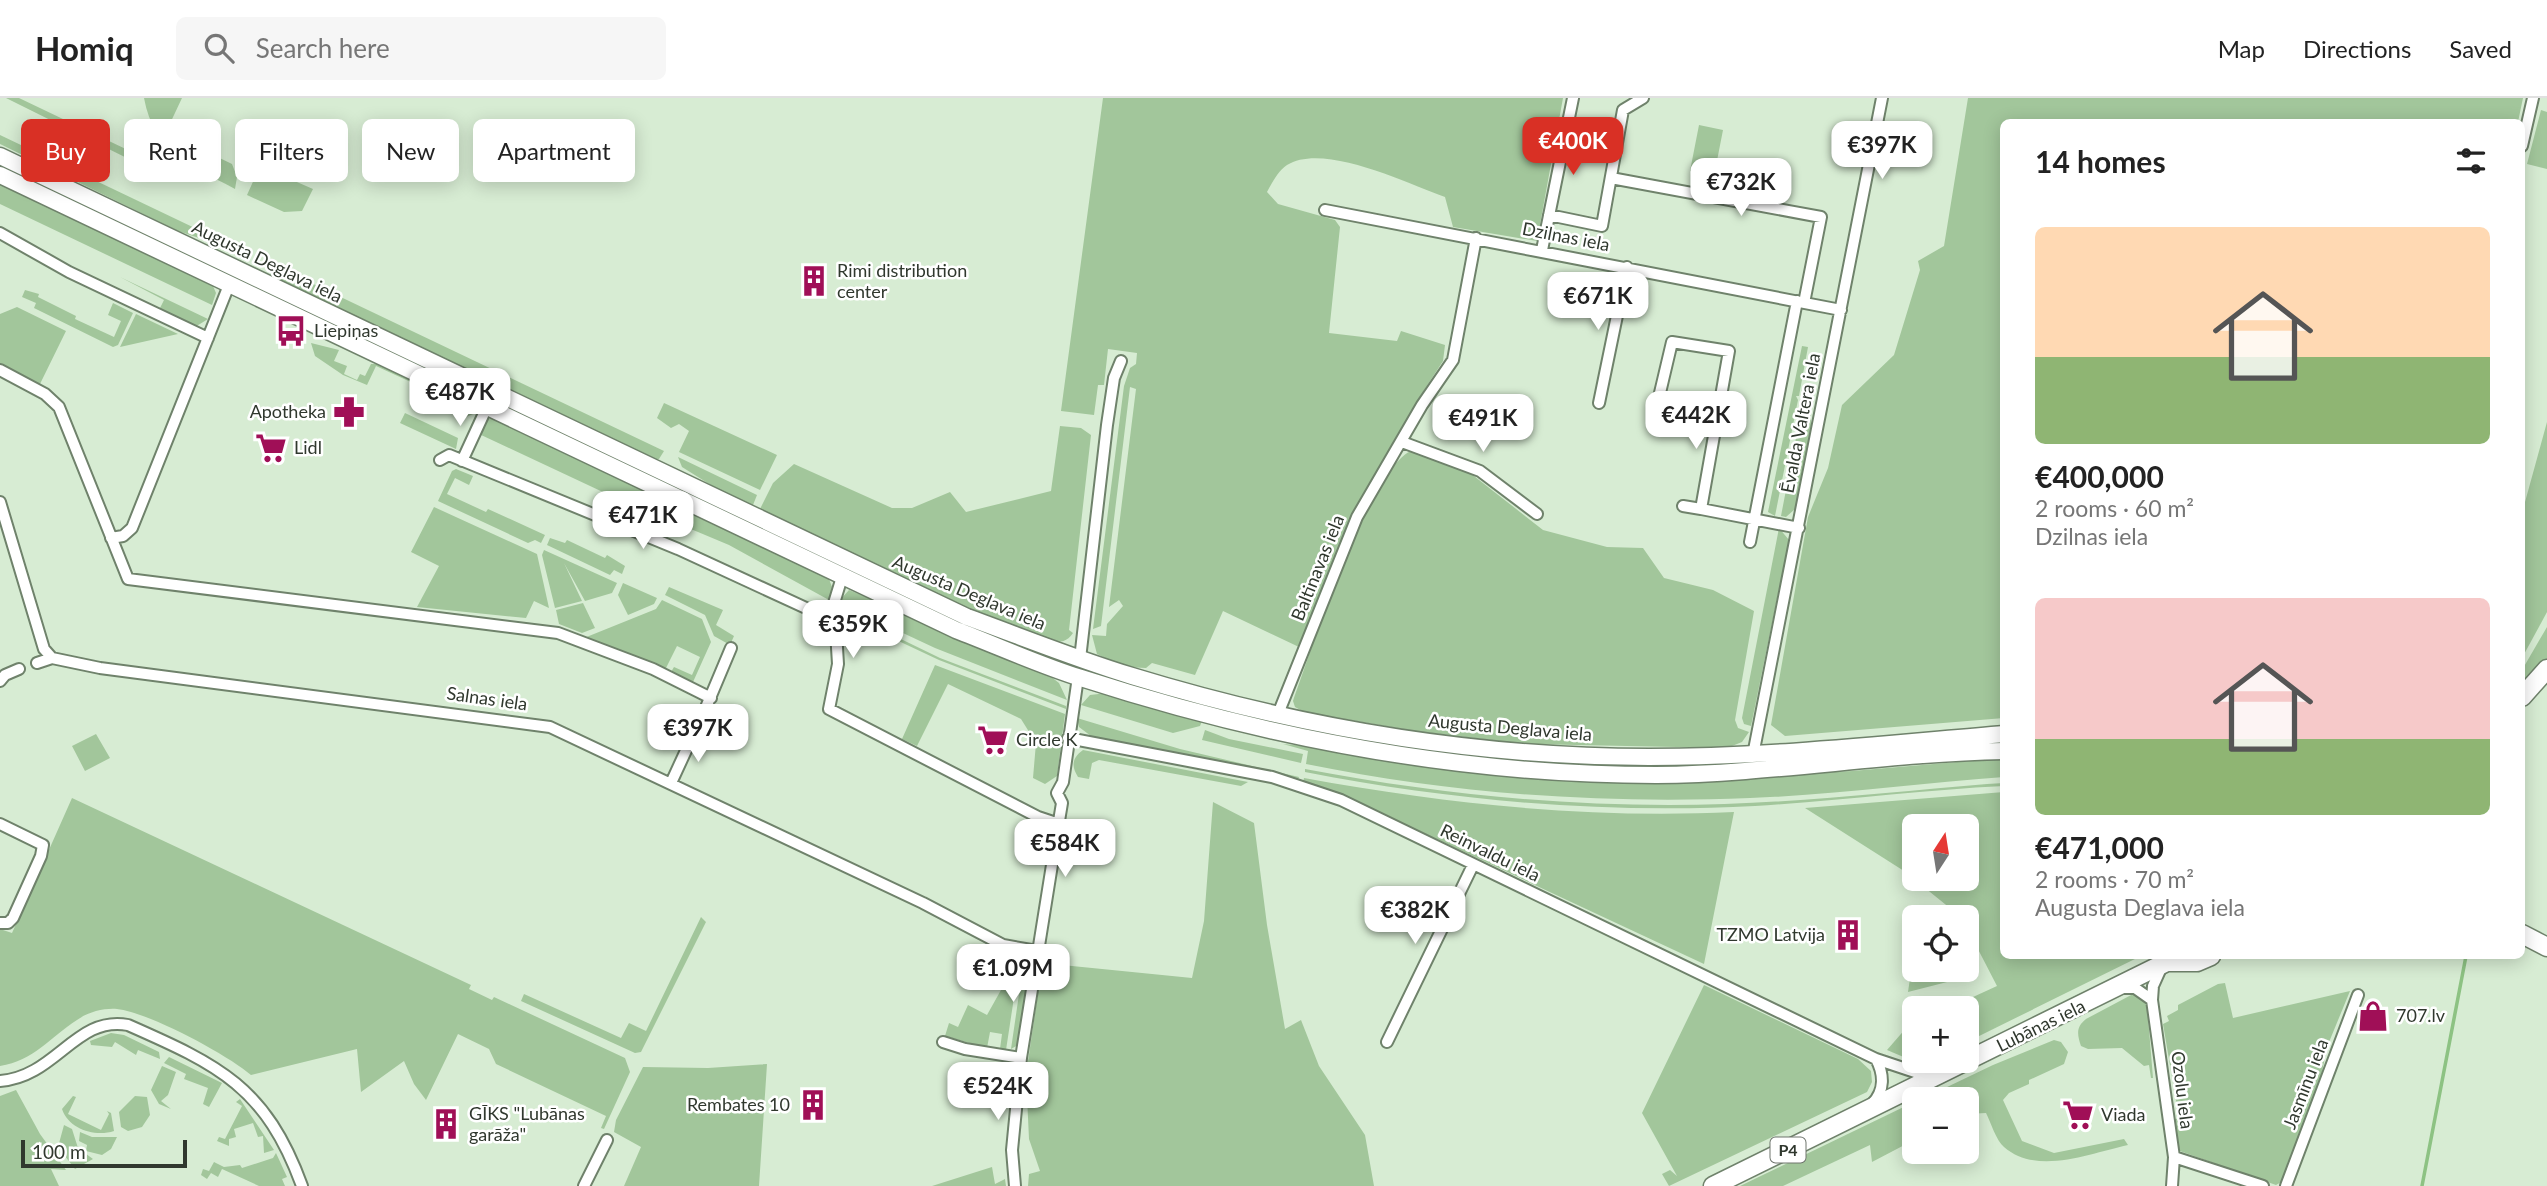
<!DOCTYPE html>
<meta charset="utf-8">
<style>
body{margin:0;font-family:Lato,sans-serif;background:#f6f6f6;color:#222;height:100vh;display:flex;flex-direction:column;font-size:26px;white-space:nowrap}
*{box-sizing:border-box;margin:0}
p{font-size:23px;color:#767676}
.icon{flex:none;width:38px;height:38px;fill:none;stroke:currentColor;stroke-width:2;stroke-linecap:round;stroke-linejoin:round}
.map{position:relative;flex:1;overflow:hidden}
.panel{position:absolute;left:2000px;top:21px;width:525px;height:840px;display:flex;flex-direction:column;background:#fff;border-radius:10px;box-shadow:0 4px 18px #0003}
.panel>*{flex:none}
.guide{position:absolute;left:21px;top:21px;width:665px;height:63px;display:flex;gap:14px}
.needle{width:46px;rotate:12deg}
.buttons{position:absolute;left:1902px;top:716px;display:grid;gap:14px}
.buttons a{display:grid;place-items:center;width:77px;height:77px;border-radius:10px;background:#fff;box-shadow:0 4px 18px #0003;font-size:35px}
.scale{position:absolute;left:21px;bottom:18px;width:166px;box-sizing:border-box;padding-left:7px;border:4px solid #30382e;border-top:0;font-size:19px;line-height:24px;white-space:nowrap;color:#30382e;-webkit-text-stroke:5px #fff;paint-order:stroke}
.price{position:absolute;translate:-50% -60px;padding:0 16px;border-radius:14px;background:#fff;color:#222;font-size:23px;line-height:46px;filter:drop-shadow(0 2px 4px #0008)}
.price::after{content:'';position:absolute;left:50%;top:42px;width:21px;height:16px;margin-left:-10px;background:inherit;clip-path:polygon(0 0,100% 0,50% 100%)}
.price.active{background:#d93025;color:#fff}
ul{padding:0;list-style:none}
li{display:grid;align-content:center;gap:14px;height:371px;padding:0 35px}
li span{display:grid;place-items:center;height:217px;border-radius:10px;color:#555}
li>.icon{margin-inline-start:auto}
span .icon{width:126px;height:126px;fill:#fffc;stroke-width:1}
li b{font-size:30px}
h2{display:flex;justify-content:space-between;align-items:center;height:84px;padding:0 35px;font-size:30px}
.chip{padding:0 24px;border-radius:10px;background:#fff;box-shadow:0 4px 18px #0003;font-size:24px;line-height:63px}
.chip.active{background:#d93025;color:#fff}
header{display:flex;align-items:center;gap:42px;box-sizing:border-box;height:98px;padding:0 35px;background:#fff;border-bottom:2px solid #e0e0e0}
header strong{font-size:33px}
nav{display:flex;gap:38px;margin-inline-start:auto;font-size:24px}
.search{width:490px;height:63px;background:#f6f6f6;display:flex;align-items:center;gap:18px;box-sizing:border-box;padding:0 24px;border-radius:10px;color:#767676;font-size:26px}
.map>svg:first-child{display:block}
.green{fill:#a2c69b;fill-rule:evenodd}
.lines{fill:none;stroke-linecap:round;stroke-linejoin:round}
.stream{stroke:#8dc283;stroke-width:3.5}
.minor-casing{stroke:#6f826b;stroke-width:14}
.secondary-casing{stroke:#6f826b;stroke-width:19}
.primary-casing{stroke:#6f826b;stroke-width:21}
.minor{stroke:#fff;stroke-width:10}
.secondary{stroke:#fff;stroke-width:16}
.primary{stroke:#fff;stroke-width:18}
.labels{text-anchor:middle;stroke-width:5;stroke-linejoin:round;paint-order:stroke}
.shield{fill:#fff;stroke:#6e746d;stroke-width:2}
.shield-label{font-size:16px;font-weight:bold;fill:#30382e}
.street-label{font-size:18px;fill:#30382e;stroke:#fff}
.poi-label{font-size:18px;fill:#30382e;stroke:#fff;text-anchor:start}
</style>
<header>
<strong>Homiq</strong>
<div class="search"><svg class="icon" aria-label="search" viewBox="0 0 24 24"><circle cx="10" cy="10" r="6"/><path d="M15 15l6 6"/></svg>Search here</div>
<nav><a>Map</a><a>Directions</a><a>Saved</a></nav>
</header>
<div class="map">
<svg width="2547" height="1088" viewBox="0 0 2547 1088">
<rect width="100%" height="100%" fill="#d7ecd3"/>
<!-- green -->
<path class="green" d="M6 0H19L155 65 159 76Z
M182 0 166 34 232 66 237 79 235 91C191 67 154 54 144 0Z
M1103 0H1563L1537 143 1453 129 1445 99C1407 85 1323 44 1287 67 1278 73 1272 85 1267 94L1278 106 1335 122 1340 129 1329 235 1397 243 1401 233 1445 247 1443 263 1419 300 1362 400 1299 549 1223 513 1195 577 1152 565 1146 570 1124 569 1097 556 1092 537 1106 538 1107 526 1123 508 1119 502 1109 509 1136 291 1130 289 1101 528 1093 531 1124 288 1130 270 1136 266 1137 255 1108 251 1104 287H1098L1094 317 1061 313Z
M1968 0H2523L2518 24H2004V620L1785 638 1771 627 1808 419 1828 370 1842 307 1894 257 1920 172 1918 163 1944 148Z
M2541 12 2547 14V71L2527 66Z
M1699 27 1723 32 1714 78 1690 73Z
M0 37 201 133 205 142 178 133 0 46Z
M260 68 313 91 302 113 284 114 247 97Z
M0 86 213 188 216 195 212 207 0 106Z
M284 172 664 353 659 361 649 362 274 182 277 174Z
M120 179 208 221 195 229 159 212 164 202Z
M25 192 39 196 38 199 76 218 75 221 114 239 121 223 108 217 113 205 133 215 118 247 113 249 34 210 36 205 22 199Z
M17 209 66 233 39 288 0 266V216Z
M136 216 178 236 120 249Z
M311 245 339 252 334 263 347 268 344 276 357 282 360 276 365 278 371 266H377L471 310 473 316 466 319 469 311 376 268 367 287 343 277 315 258Z
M1802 248 1808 249 1799 298H1796L1798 302 1775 418 1768 414Z
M664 305 777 357 760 392 679 354 689 333 679 326 671 330 657 320Z
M1806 307 1810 308 1811 328 1795 411 1786 419 1781 418 1802 309Z
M405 315 458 340 456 351 400 325Z
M493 320 829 481 832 489 829 502 729 447 605 395 479 336 486 322Z
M2547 324V514L2522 560V415Z
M1060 328 1081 330 1091 337 1069 532 1073 535C1067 544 1061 544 1051 544L943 500 760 411 773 385 794 366 892 410H912L950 394 966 414 1051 393Z
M1413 352 1465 371 1543 432 1607 449 1643 450 1664 480 1713 492 1754 513 1735 622 1738 630 1749 634 1742 644 1727 650 1527 646 1415 633 1304 614 1295 609 1293 603C1311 554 1369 368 1413 352Z
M678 359 757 397 753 407 738 404 682 369Z
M456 371 473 378 469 387 455 380 447 396 486 414 488 411 545 437 541 445 535 442 528 445 438 403 452 373Z
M434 409 537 456 549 510 534 503 526 520 417 509 439 468 411 454Z
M1779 430 1789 442 1751 628 1744 626 1742 620Z
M550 440 565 445 567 442 605 460 607 457 625 468 622 476 614 472 610 477 547 447Z
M544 452 617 485 612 495 585 503 564 465 582 503 555 510 542 457Z
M623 485 657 500 654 506 628 517 618 497Z
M669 489 723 512 716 527 734 538 730 547 714 538 705 517 665 497Z
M849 492 1045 574 1059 585 1067 602 935 550 841 506 840 502Z
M662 502 702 521 711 544 693 584 671 574 674 569 692 577 700 559 677 548 665 572 584 540 656 511Z
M583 505 595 530 582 535 559 526 556 512Z
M839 511 940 560 1066 608V611L939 562 839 515Z
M2547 529V561L2522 590V572Z
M935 567 1065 616 1057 678 1045 686 1033 680 1036 645 1021 621 948 586 917 648 902 641Z
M1107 595 1202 623 1200 628 1173 635 1081 607 1090 597Z
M1223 609 1656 666 1755 665 2004 644V647C1921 654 1838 665 1755 668 1577 676 1395 658 1222 613Z
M1077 620 1180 651 1299 679 1298 682 1091 638 1079 629Z
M1205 632 1229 641 1303 656 1301 665 1202 642Z
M96 636 110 660 85 673 72 648Z
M1283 646 1689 682 1852 673 1992 661H2004V679C1919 685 1834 697 1750 700 1601 706 1452 696 1306 666L1308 653Z
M1083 652 1248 684 1241 688 1099 662 1092 665 1089 681 1078 679C1071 668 1072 660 1083 652Z
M1305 671C1426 694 1547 707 1669 707 1775 707 1882 695 1987 686L2004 685V688C1921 692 1838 703 1755 708 1604 716 1453 703 1305 674Z
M1304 680C1446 706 1589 721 1734 714L1704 866 1353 702 1303 684Z
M2004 694V858H2141L1967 944V910H1949L1997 888 1967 830V819H1961L1904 773 1805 710ZM1914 728H1967V780H1914Z
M72 700 471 887 469 891 492 902 494 899 625 960 630 974 604 1031 601 1030 606 1018 496 966 489 951 458 936 426 1002 414 986 404 963 361 994 357 951 251 977C228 957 148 914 117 911 104 910 88 914 77 922 50 939 34 963 0 968V831L12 835Z
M1213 704 1254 725 1267 827 1285 931 1301 922 1319 968 1365 1037 1374 1088H1028L1029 1076 1040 1073 1029 1041 1026 977 1039 888 1059 890 1060 883 1040 880 1042 865 1192 880 1204 823Z
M701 819 706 824 641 954 635 955 521 903 524 896 621 940 629 925 646 933Z
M1005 853 1020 860 1006 952 1000 951 1002 936 990 934 987 950 945 938 949 925 958 929 968 907 987 917 1001 892 992 883Z
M1914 853V872H1952L1954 875 1951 883 1908 894Z
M1025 855 1030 859 1018 947 1011 951Z
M2225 885 2233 920 2350 893 2327 949 2322 974 2283 1083 2276 1087 2177 1052 2173 1022 2179 1020 2163 926 2169 923 2167 918 2178 912V907L2218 886Z
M1704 887 1858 961 1871 973 1872 984 1867 994 1669 1088 1662 1076 1670 1072 1677 1078 1642 1015Z
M2133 896 2143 900 2147 907 2153 980H2151L2149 967 2144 968 2122 950 2088 951 2081 948C2077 936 2076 929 2086 921Z
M1914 926V962L1930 963 1920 966 1887 952 1907 929Z
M111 935 124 937 159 954 160 961 138 952 136 957 115 944 112 949 91 947 90 943Z
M2054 942 2061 944 2068 954 2064 966 2029 982V986L2009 995 2003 1002 2022 1043 2054 1055 2124 1041 2128 1047C2091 1055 2037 1078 2004 1049 1996 1042 1991 1025 1986 1015L1967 1016V1001H1922L1993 967Z
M169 959 222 985 209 1009 203 1006 208 990 184 981 186 976 164 965Z
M767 966 759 1088H624L641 1049 614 1034 616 1022 643 969 708 970Z
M162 968 176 974 168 997 161 1003 171 1011 159 1006 151 992Z
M16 992 40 1036 66 1072 51 1071 59 1088H0V998Z
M73 998 76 999 68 1016 101 1032 109 1016 107 1013 111 1015 114 1033C96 1039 69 1032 62 1011Z
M135 998 147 999 150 1017 142 1029 128 1033 121 1029 119 1014Z
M240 1001 274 1052 264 1055 263 1038 258 1039 253 1025 234 1031 236 1039 229 1041V1048L217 1043 219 1039 225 1041 242 1008 236 1004Z
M1914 1004V1042L1872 1064 1870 1047 1783 1088H1740Z
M64 1027 72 1031 78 1050 93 1061 75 1071 58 1049Z
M80 1034 92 1039H117L111 1051 102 1057 86 1053 87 1047 79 1043Z
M276 1055 287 1079 282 1081 285 1088H259L222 1071 218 1079 211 1075 207 1081 201 1077 203 1071 209 1073 214 1064 224 1069 240 1067 242 1070 273 1060Z
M992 1069 995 1086 1005 1081 1006 1088H932Z"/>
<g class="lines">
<!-- stream -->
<path class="stream" d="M2422 1088 2466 858"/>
<defs>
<path id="minor" d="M2522 48 2533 0
M1611 80 1821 119 1804 205
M1325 112 1841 212
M1549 117 1602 128 1623 12 1643 0
M0 135 69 174 208 240
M1542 152 1573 0
M0 272 45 296 59 309 128 481 558 535 653 571 711 600
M1599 305 1627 169
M1655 316 1672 244 1729 253 1701 411 1799 430
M1402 344 1480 373 1537 416
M440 362 449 357 678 451 832 522
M462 363 486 311
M0 404 44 551 52 560 100 570 550 629 923 805 1003 847 1037 853
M1683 408 1701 411
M111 440 123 438 132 430 229 187
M1750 444 1797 203
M842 479 831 515 836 533 838 566 829 611 1038 719 1059 726
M1080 561 1107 327 1114 280 1121 263
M37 565 52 560
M0 583 5 577 19 571
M1278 616 1357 419 1422 307 1453 262 1476 140
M702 619 731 550
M1068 640 1272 679 1341 702 1876 961 1915 974 1934 976
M1753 657 1882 0
M671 685 695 633
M0 726 43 747 41 758 13 820 8 825H0
M2162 868 2153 888 2152 902 2174 1059 2172 1088
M2120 890H2135L2152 902
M943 944 965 951 1021 960
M1387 944 1473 767
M0 983C56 979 76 917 128 927 219 967 266 989 302 1088
M1872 1006C1885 993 1884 976 1876 961
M2174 1059 2263 1088
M584 1088 607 1042
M1015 1088 1012 1052 1021 960 1060 717 1062 705 1057 695 1063 684 1078 579
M2286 1088 2358 897"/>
<path id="secondary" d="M0 58 967 519C1022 539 1076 561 1132 578 1299 629 1474 659 1649 659 1768 659 1886 646 2004 636
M0 77 956 532C998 548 1039 567 1081 580 1267 640 1461 677 1656 677 1772 676 1888 655 2004 653"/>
<path id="primary" d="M2522 599 2547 571
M2522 836 2547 849
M2170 864H2197L2211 858
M1713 1088 2179 858"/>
</defs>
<!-- minor casing -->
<use href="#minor" class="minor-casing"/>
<!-- secondary casing -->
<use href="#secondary" class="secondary-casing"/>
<!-- primary casing -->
<use href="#primary" class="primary-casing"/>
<!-- minor -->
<use href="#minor" class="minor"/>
<!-- secondary -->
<use href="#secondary" class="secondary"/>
<!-- primary -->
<use href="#primary" class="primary"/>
</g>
<!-- icons -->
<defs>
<symbol id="building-bare" viewBox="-9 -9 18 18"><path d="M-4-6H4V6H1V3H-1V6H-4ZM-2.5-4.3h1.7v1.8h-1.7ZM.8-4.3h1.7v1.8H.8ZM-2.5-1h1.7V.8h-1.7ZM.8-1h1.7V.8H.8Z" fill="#a00f57" stroke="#fff" stroke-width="2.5" paint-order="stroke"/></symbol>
<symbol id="bus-bare" viewBox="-9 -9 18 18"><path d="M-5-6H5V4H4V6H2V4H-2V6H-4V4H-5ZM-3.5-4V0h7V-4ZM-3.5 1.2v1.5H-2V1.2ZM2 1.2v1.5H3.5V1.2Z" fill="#a00f57" stroke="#fff" stroke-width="2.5" paint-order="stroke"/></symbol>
<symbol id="pharmacy-bare" viewBox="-9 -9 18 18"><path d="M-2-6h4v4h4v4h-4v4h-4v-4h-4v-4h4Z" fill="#a00f57" stroke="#fff" stroke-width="2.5" paint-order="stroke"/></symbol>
<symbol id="supermarket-bare" viewBox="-9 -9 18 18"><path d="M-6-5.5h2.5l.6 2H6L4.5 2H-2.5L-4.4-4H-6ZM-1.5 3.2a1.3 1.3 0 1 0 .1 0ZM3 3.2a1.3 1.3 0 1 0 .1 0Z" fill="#a00f57" stroke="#fff" stroke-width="2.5" paint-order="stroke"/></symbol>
<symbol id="shop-bare" viewBox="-9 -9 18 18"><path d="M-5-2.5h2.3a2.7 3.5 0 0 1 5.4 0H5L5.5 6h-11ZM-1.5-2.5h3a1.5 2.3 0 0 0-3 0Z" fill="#a00f57" stroke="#fff" stroke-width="2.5" paint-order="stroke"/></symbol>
</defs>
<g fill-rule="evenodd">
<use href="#building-bare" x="792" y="161" width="44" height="44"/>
<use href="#bus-bare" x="269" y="211" width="44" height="44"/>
<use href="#pharmacy-bare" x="327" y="292" width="44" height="44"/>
<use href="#supermarket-bare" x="249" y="328" width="44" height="44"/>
<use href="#supermarket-bare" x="971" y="620" width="44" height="44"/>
<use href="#building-bare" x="1826" y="815" width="44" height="44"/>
<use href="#shop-bare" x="2351" y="896" width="44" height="44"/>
<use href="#building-bare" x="791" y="985" width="44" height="44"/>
<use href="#supermarket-bare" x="2056" y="995" width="44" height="44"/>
<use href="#building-bare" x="424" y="1004" width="44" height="44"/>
</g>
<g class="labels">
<!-- shield labels -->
<rect class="shield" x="1770.5" y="1039.5" width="35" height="25" rx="5"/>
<g class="shield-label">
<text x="1788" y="1058">P4</text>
</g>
<!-- street labels -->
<g class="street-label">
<text transform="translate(1566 139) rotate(11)" y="6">Dzilnas iela</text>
<text transform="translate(267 164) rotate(26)" y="6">Augusta Deglava iela</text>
<text transform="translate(1801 325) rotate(-79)" y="6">Ēvalda Valtera iela</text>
<text transform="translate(1318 470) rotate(-68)" y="6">Baltinavas iela</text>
<text transform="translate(969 495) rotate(23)" y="6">Augusta Deglava iela</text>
<text transform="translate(487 601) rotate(8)" y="6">Salnas iela</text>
<text transform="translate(1510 630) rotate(5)" y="6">Augusta Deglava iela</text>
<text transform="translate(1490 755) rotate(26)" y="6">Reinvaldu iela</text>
<text transform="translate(2041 928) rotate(-26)" y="6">Lubānas iela</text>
<text transform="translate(2306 986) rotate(-69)" y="6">Jasmīnu iela</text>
<text transform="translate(2182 992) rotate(83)" y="6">Ozolu iela</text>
</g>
<!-- poi labels -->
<g class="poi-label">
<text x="837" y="179">Rimi distribution<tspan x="837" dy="21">center</tspan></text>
<text x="314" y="239">Liepiņas</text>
<text x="326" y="320" text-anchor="end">Apotheka</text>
<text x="294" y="356">Lidl</text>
<text x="1016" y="648">Circle K</text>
<text x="1825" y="843" text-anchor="end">TZMO Latvija</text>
<text x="2396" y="924">707.lv</text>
<text x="790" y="1013" text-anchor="end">Rembates 10</text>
<text x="469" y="1022">GĪKS "Lubānas<tspan x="469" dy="21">garāža"</tspan></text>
<text x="2101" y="1023">Viada</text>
</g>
</g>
</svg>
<div class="buttons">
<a><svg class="needle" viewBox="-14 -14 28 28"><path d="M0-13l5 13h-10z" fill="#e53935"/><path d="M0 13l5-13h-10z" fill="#767676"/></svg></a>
<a><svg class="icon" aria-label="locate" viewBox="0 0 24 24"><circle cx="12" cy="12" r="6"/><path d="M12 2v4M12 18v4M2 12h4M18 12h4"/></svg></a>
<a>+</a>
<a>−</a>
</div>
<div class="scale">100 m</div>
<b class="price active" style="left:1573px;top:79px">€400K</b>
<b class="price" style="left:1882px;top:83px">€397K</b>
<b class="price" style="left:1741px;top:120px">€732K</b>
<b class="price" style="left:1598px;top:234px">€671K</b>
<b class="price" style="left:460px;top:330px">€487K</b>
<b class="price" style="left:1696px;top:353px">€442K</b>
<b class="price" style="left:1483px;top:356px">€491K</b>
<b class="price" style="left:643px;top:453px">€471K</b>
<b class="price" style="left:853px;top:562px">€359K</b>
<b class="price" style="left:698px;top:666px">€397K</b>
<b class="price" style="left:1065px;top:781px">€584K</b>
<b class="price" style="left:1415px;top:848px">€382K</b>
<b class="price" style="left:1013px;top:906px">€1.09M</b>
<b class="price" style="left:998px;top:1024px">€524K</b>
<div class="guide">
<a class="chip active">Buy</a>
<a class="chip">Rent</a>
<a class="chip">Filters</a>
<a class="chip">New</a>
<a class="chip">Apartment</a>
</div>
<section class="panel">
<h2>14 homes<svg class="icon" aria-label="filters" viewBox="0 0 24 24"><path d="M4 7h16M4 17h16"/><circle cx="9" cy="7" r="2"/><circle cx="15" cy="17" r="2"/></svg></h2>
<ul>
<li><span style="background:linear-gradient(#ffd9b3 60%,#8fb573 0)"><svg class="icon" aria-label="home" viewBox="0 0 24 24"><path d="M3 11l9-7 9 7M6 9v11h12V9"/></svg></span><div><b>€400,000</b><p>2 rooms · 60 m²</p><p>Dzilnas iela</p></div></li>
<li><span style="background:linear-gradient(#f6c9c9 65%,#8fb573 0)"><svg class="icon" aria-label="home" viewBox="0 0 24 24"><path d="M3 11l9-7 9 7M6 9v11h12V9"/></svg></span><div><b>€471,000</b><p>2 rooms · 70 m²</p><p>Augusta Deglava iela</p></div></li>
</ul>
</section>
</div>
